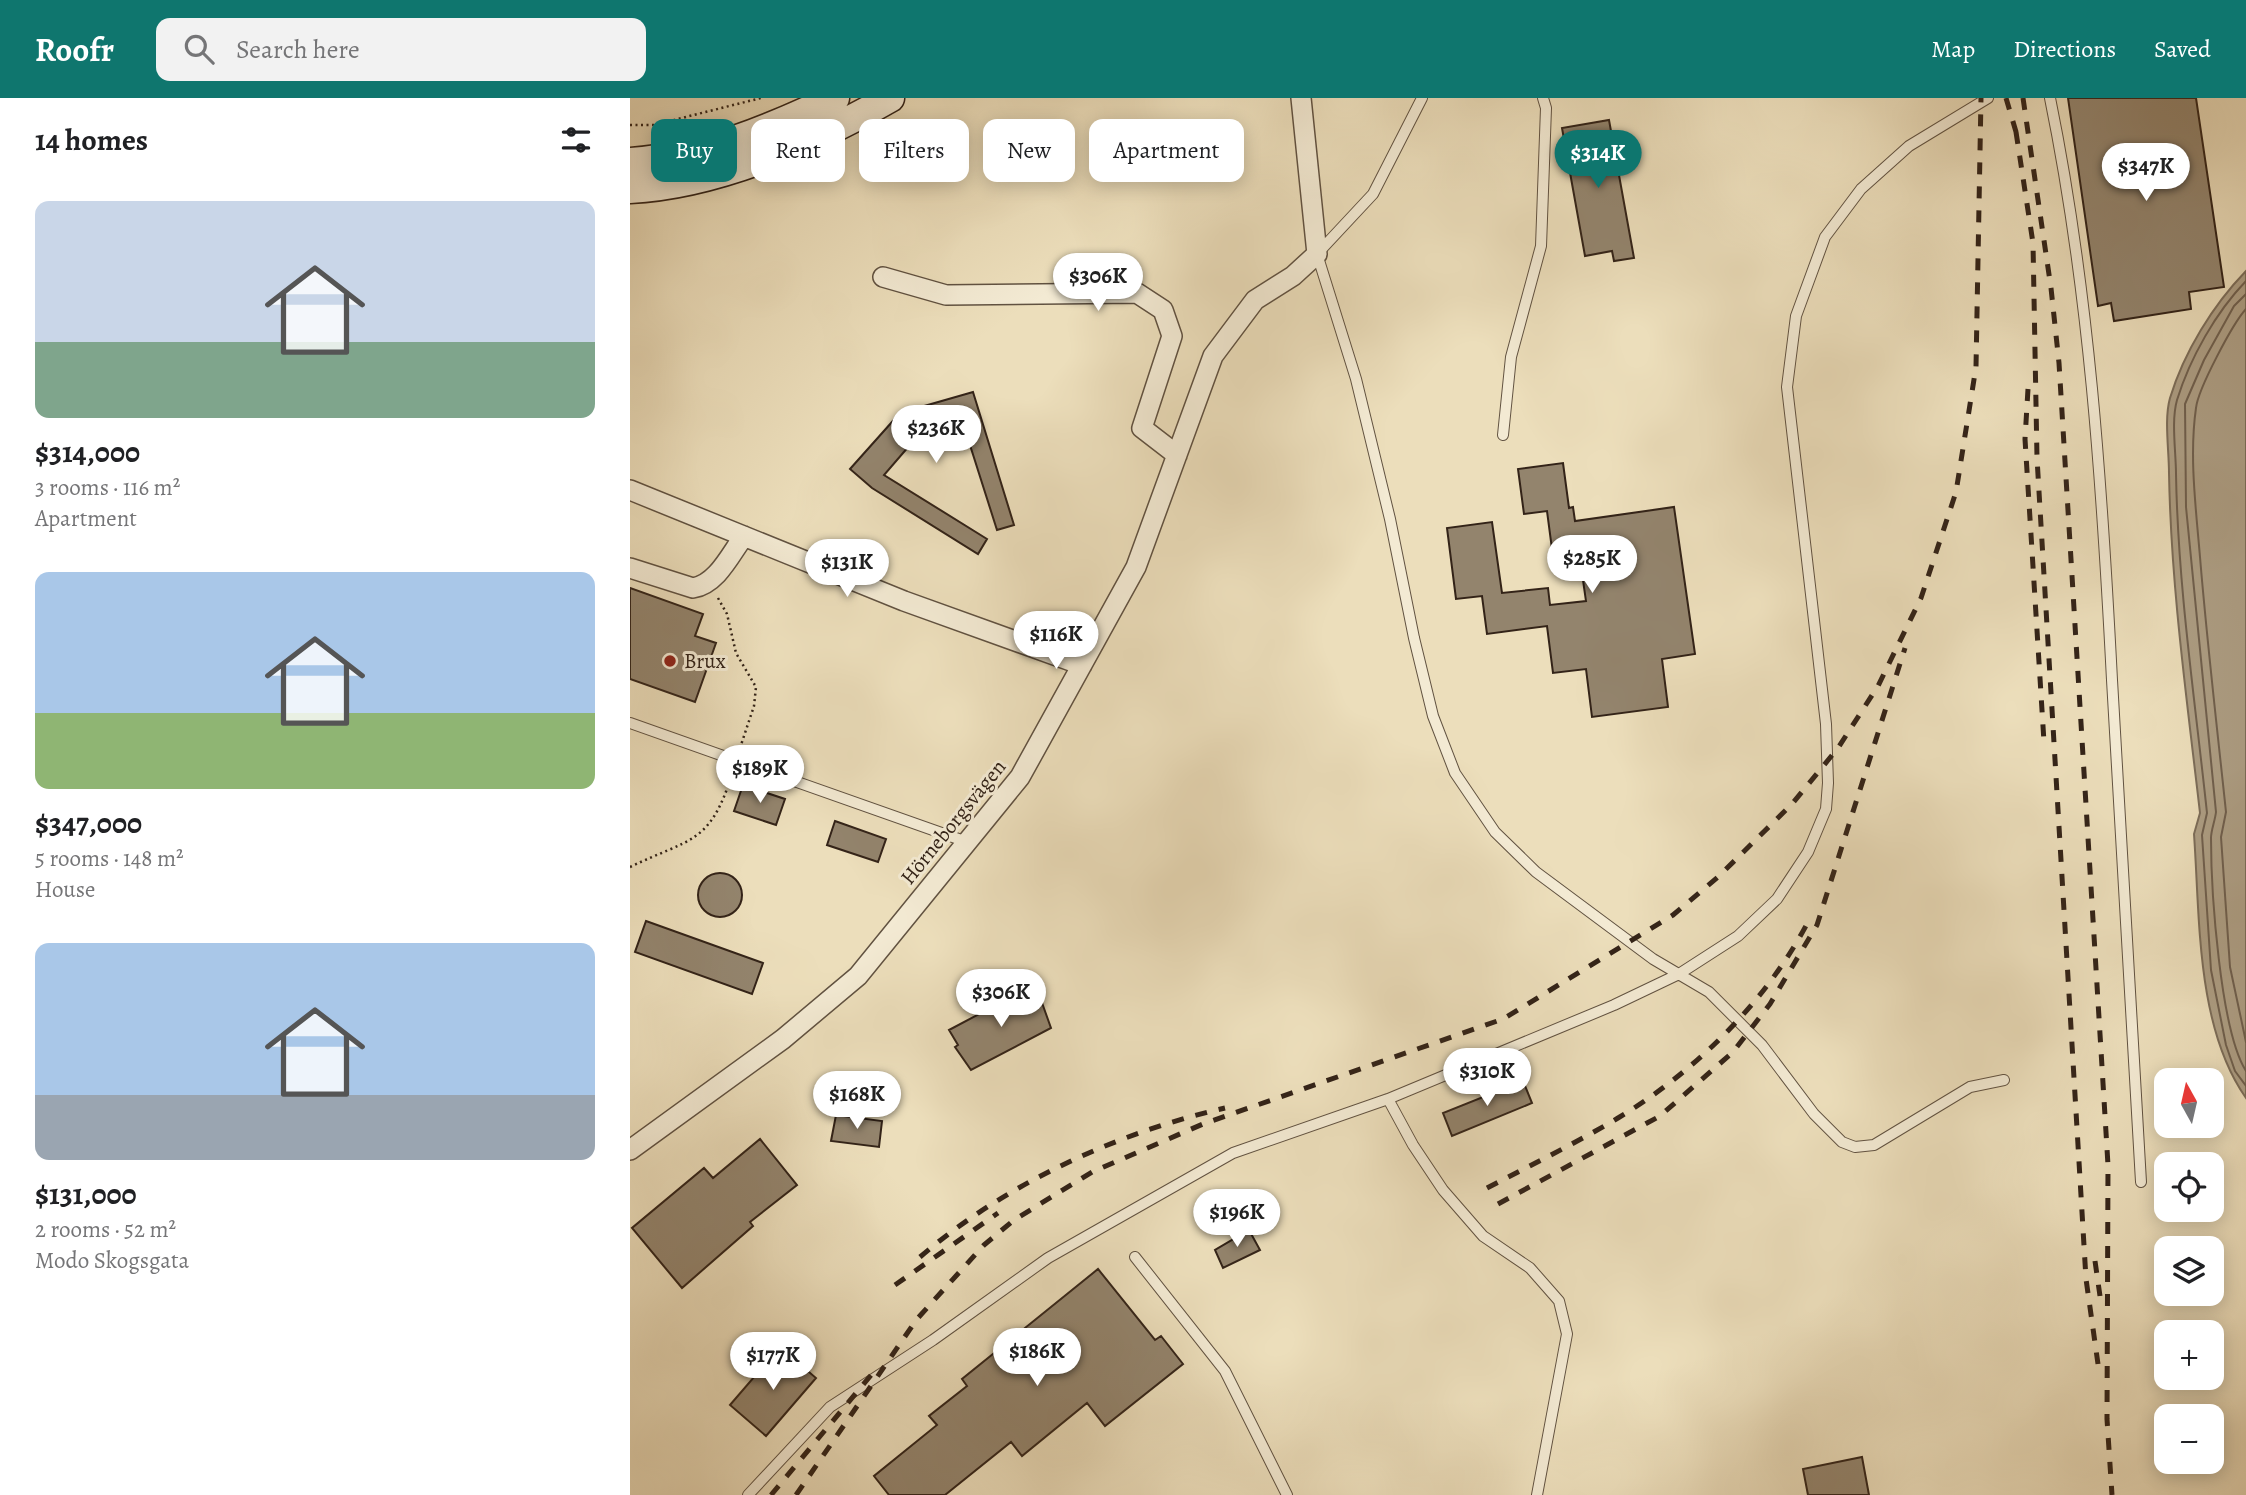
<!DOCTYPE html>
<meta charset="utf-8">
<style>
body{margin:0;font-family:Alegreya,serif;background:#f2f2f2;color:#202124;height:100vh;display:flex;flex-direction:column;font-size:26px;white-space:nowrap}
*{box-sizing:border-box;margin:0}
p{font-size:23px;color:#757577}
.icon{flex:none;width:38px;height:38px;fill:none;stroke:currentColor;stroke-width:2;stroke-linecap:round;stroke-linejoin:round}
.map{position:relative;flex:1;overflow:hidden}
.side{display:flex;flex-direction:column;background:#fff;width:630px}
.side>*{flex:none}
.banner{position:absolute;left:21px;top:21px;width:665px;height:63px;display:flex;gap:14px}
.needle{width:46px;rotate:352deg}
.tools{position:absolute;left:1524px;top:970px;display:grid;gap:14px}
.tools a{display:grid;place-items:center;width:70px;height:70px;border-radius:14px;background:#fff;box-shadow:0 4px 18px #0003;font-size:35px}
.price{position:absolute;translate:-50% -60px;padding:0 16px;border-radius:24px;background:#fff;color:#222;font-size:23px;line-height:46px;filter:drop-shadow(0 2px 4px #0008)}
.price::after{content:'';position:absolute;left:50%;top:42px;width:21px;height:16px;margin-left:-10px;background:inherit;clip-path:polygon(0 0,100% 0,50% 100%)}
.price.current{background:#0f766e;color:#fff}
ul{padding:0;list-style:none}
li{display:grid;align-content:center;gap:14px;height:371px;padding:0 35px}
li span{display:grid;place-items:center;height:217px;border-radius:14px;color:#555}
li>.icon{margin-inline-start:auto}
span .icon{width:126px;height:126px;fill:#fffc;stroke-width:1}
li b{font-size:30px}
h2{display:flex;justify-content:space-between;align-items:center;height:84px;padding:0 35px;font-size:30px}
.pill{padding:0 24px;border-radius:14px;background:#fff;box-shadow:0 4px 18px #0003;font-size:24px;line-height:63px}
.pill.current{background:#0f766e;color:#fff}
header{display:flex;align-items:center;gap:42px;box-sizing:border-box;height:98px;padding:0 35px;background:#0f766e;color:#fff}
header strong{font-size:33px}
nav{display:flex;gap:38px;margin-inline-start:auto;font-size:24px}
.search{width:490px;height:63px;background:#f2f2f2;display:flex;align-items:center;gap:18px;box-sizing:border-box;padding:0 24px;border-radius:14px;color:#757577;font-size:26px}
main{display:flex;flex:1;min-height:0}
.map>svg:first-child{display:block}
.water{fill:#ad9e84;stroke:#7c6d59;stroke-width:2}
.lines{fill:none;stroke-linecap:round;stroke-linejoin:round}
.shore{stroke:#70604e;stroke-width:2}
.building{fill:#93846d;stroke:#332318;stroke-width:2}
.service-casing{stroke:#615241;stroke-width:12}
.minor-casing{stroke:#615241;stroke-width:22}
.secondary-casing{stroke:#332318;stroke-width:31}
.path{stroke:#332318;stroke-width:2.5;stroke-dasharray:2 3.5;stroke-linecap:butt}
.service{stroke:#f3ead3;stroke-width:10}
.minor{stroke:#f3ead3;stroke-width:19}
.secondary{stroke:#f3ead3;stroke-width:28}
.rail{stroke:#332318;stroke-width:5;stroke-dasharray:12 12;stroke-linecap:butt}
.poi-dot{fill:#8f2418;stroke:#f3ead3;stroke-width:2.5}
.labels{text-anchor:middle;stroke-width:6;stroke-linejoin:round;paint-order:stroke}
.poi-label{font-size:21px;fill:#332318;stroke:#f3ead3;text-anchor:start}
.street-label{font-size:21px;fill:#332318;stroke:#f3ead3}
</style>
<header>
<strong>Roofr</strong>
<div class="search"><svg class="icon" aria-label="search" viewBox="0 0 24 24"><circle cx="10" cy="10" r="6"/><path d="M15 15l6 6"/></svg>Search here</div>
<nav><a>Map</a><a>Directions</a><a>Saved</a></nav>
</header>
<main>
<section class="side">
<h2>14 homes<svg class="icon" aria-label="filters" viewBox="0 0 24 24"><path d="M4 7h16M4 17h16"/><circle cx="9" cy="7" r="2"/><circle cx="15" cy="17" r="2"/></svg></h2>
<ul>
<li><span style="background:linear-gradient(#c9d6e8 65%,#7fa58c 0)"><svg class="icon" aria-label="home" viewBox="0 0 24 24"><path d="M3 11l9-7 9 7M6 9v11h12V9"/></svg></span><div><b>$314,000</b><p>3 rooms · 116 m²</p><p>Apartment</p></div></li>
<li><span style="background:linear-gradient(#a9c7e8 65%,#8fb573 0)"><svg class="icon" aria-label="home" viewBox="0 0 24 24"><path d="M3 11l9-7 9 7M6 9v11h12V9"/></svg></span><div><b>$347,000</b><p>5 rooms · 148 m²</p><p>House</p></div></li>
<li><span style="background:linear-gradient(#a9c7e8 70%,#9aa5b1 0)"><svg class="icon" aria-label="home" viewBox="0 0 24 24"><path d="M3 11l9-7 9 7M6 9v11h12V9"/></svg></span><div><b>$131,000</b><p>2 rooms · 52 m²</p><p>Modo Skogsgata</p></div></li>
</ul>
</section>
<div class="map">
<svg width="1616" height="1397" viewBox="0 0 1616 1397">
<rect width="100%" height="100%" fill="#ecdebb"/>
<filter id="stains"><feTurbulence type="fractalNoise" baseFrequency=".00286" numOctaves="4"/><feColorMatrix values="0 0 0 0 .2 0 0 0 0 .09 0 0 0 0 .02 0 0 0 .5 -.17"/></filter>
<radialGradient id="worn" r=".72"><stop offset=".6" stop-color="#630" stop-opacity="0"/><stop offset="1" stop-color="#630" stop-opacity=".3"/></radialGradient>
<!-- water -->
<path class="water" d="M1616 173V1000C1566 929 1570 820 1564 736L1570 715C1557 602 1541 489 1539 375 1539 352 1534 321 1540 300 1554 254 1583 207 1616 173Z"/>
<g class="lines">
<!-- shore -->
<path class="shore" d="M1616 183C1586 214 1560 260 1547 302 1541 323 1546 354 1546 376 1548 489 1565 602 1577 715L1572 737 1581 872 1596 947 1605 973 1616 988
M1616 196 1604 208 1574 262 1555 306 1556 409 1586 714C1585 723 1581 732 1581 740 1581 792 1590 932 1616 973
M1616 211C1603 225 1568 291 1566 310 1559 358 1566 411 1570 459 1577 544 1587 629 1596 714L1591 739 1600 869 1616 944"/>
</g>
<!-- building -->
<path class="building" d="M1438 0H1566L1594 189 1559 194 1561 211 1484 223 1481 205 1468 208Z
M979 22 1004 160 984 163 982 153 955 158 932 30Z
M343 294 384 427 367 432 332 322 292 333 254 377 357 441 348 456 242 390 220 371 270 315Z
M933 365 939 410 943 409 945 423 1044 409 1065 556 1032 561 1038 609 962 619 956 571 923 575 917 528 857 536 852 498 826 501 817 430 862 424 872 495 918 490 920 507 956 503 948 447 922 451 917 413 894 416 888 371Z
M0 490 73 516 65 538 86 545 65 604 0 581Z
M113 687 155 701 146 727 104 713Z
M205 723 256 741 248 764 197 747Z
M68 797a22 22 0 1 1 44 0a22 22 0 1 1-44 0Z
M16 823 133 865 122 896 5 854Z
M400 889 408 904 411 902 421 930 341 972 325 949 328 947 319 932Z
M893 983 902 1005 822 1038 813 1015Z
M206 1017 252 1023 249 1049 201 1043Z
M130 1041 167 1087 120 1124 123 1128 52 1190 2 1130 74 1070 83 1080Z
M619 1132 630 1152 593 1170 585 1152Z
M468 1171 525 1242 531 1238 553 1266 475 1328 457 1305 392 1358 381 1344 315 1397H259L244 1378 307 1327 299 1318 337 1288 332 1281Z
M150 1249 186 1280 136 1338 100 1307Z
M1232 1359 1239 1397H1178L1173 1371Z"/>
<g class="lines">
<defs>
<path id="service" d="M792 0 743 96 687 156 726 281 760 421 784 540 803 618 825 675 865 734 906 774 1023 861 1079 894 1132 947 1184 1016 1212 1044 1225 1049 1244 1047 1340 989 1374 982
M1420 0C1459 191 1472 387 1482 582 1492 749 1501 917 1511 1084
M873 337 881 259 911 148 916 10 913 0
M0 625 337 744
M758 1001 783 1047 813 1092 853 1138 900 1170 929 1203 937 1236 907 1397
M505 1159 595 1273 657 1397
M118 1397 200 1309 303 1242 418 1160 603 1055 758 1001 984 907 1049 876 1108 838 1147 801 1178 754 1196 711 1198 685 1196 626 1157 289 1166 218 1195 139 1231 91 1279 48 1358 0"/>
<path id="minor" d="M253 179 316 197 507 195 533 212 542 238 512 330 547 357
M0 392 274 503 452 567
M0 470 63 490C87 486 100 457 114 438
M0 1052 153 941 228 878 390 679 506 469 583 258 625 202 663 178 687 156 671 0"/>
<path id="secondary" d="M0 64C73 59 140 31 205 0
M0 91C86 87 187 43 260 0"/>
</defs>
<!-- service casing -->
<use href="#service" class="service-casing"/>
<!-- minor casing -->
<use href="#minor" class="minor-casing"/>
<!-- secondary casing -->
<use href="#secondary" class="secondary-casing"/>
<!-- path -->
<path class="path" d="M0 27H24L131 0
M88 500 97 516 106 555 126 589 124 608 110 650
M0 769C60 740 80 747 102 676"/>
<!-- service -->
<use href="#service" class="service"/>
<!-- minor -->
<use href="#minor" class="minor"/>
<!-- secondary -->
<use href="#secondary" class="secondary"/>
<!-- rail -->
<path class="rail" d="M1376 0 1389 44
M1393 0 1421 190 1429 265 1478 1067 1477 1321 1482 1397
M1386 34 1403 145 1407 360 1456 1181 1468 1266
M1398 291 1395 341 1414 644
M857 1090C901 1067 946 1045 988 1020 1065 974 1138 902 1179 822
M868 1106 1030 1018 1103 954 1140 906 1187 827 1275 550
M290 1159C375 1086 486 1035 595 1010
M1465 1163 1470 1198
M265 1187 368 1115
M141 1397 242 1276
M166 1397 287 1221 354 1147 384 1122 462 1074 573 1026 873 921 1043 817 1088 779 1162 706 1208 650 1248 588 1291 500 1326 394 1346 269 1351 0"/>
</g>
<!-- markers -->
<circle class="poi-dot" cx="40" cy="563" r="7"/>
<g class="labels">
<!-- poi labels -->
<g class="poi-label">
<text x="54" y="570">Brux</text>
</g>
<!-- street labels -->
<g class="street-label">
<text transform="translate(323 724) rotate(-51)" y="7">Hörneborgsvägen</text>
</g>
</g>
<rect width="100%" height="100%" filter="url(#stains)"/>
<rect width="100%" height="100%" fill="url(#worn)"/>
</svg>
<div class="tools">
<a><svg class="needle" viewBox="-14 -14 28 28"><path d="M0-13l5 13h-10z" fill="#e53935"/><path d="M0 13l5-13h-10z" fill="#757577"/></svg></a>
<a><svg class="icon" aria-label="locate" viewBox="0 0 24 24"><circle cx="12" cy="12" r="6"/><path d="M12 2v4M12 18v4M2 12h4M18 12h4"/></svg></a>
<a><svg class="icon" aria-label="layers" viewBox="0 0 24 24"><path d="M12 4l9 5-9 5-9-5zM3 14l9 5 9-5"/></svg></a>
<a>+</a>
<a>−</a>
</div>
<b class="price current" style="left:968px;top:92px">$314K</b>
<b class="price" style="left:1516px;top:105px">$347K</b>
<b class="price" style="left:468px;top:215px">$306K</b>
<b class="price" style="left:306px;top:367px">$236K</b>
<b class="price" style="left:962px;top:497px">$285K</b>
<b class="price" style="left:217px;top:501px">$131K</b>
<b class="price" style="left:426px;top:573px">$116K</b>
<b class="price" style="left:130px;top:707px">$189K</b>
<b class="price" style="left:371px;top:931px">$306K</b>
<b class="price" style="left:857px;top:1010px">$310K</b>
<b class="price" style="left:227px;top:1033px">$168K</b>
<b class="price" style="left:607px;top:1151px">$196K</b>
<b class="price" style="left:407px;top:1290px">$186K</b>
<b class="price" style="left:143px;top:1294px">$177K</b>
<div class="banner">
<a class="pill current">Buy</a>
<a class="pill">Rent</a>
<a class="pill">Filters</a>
<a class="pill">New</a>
<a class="pill">Apartment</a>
</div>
</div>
</main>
